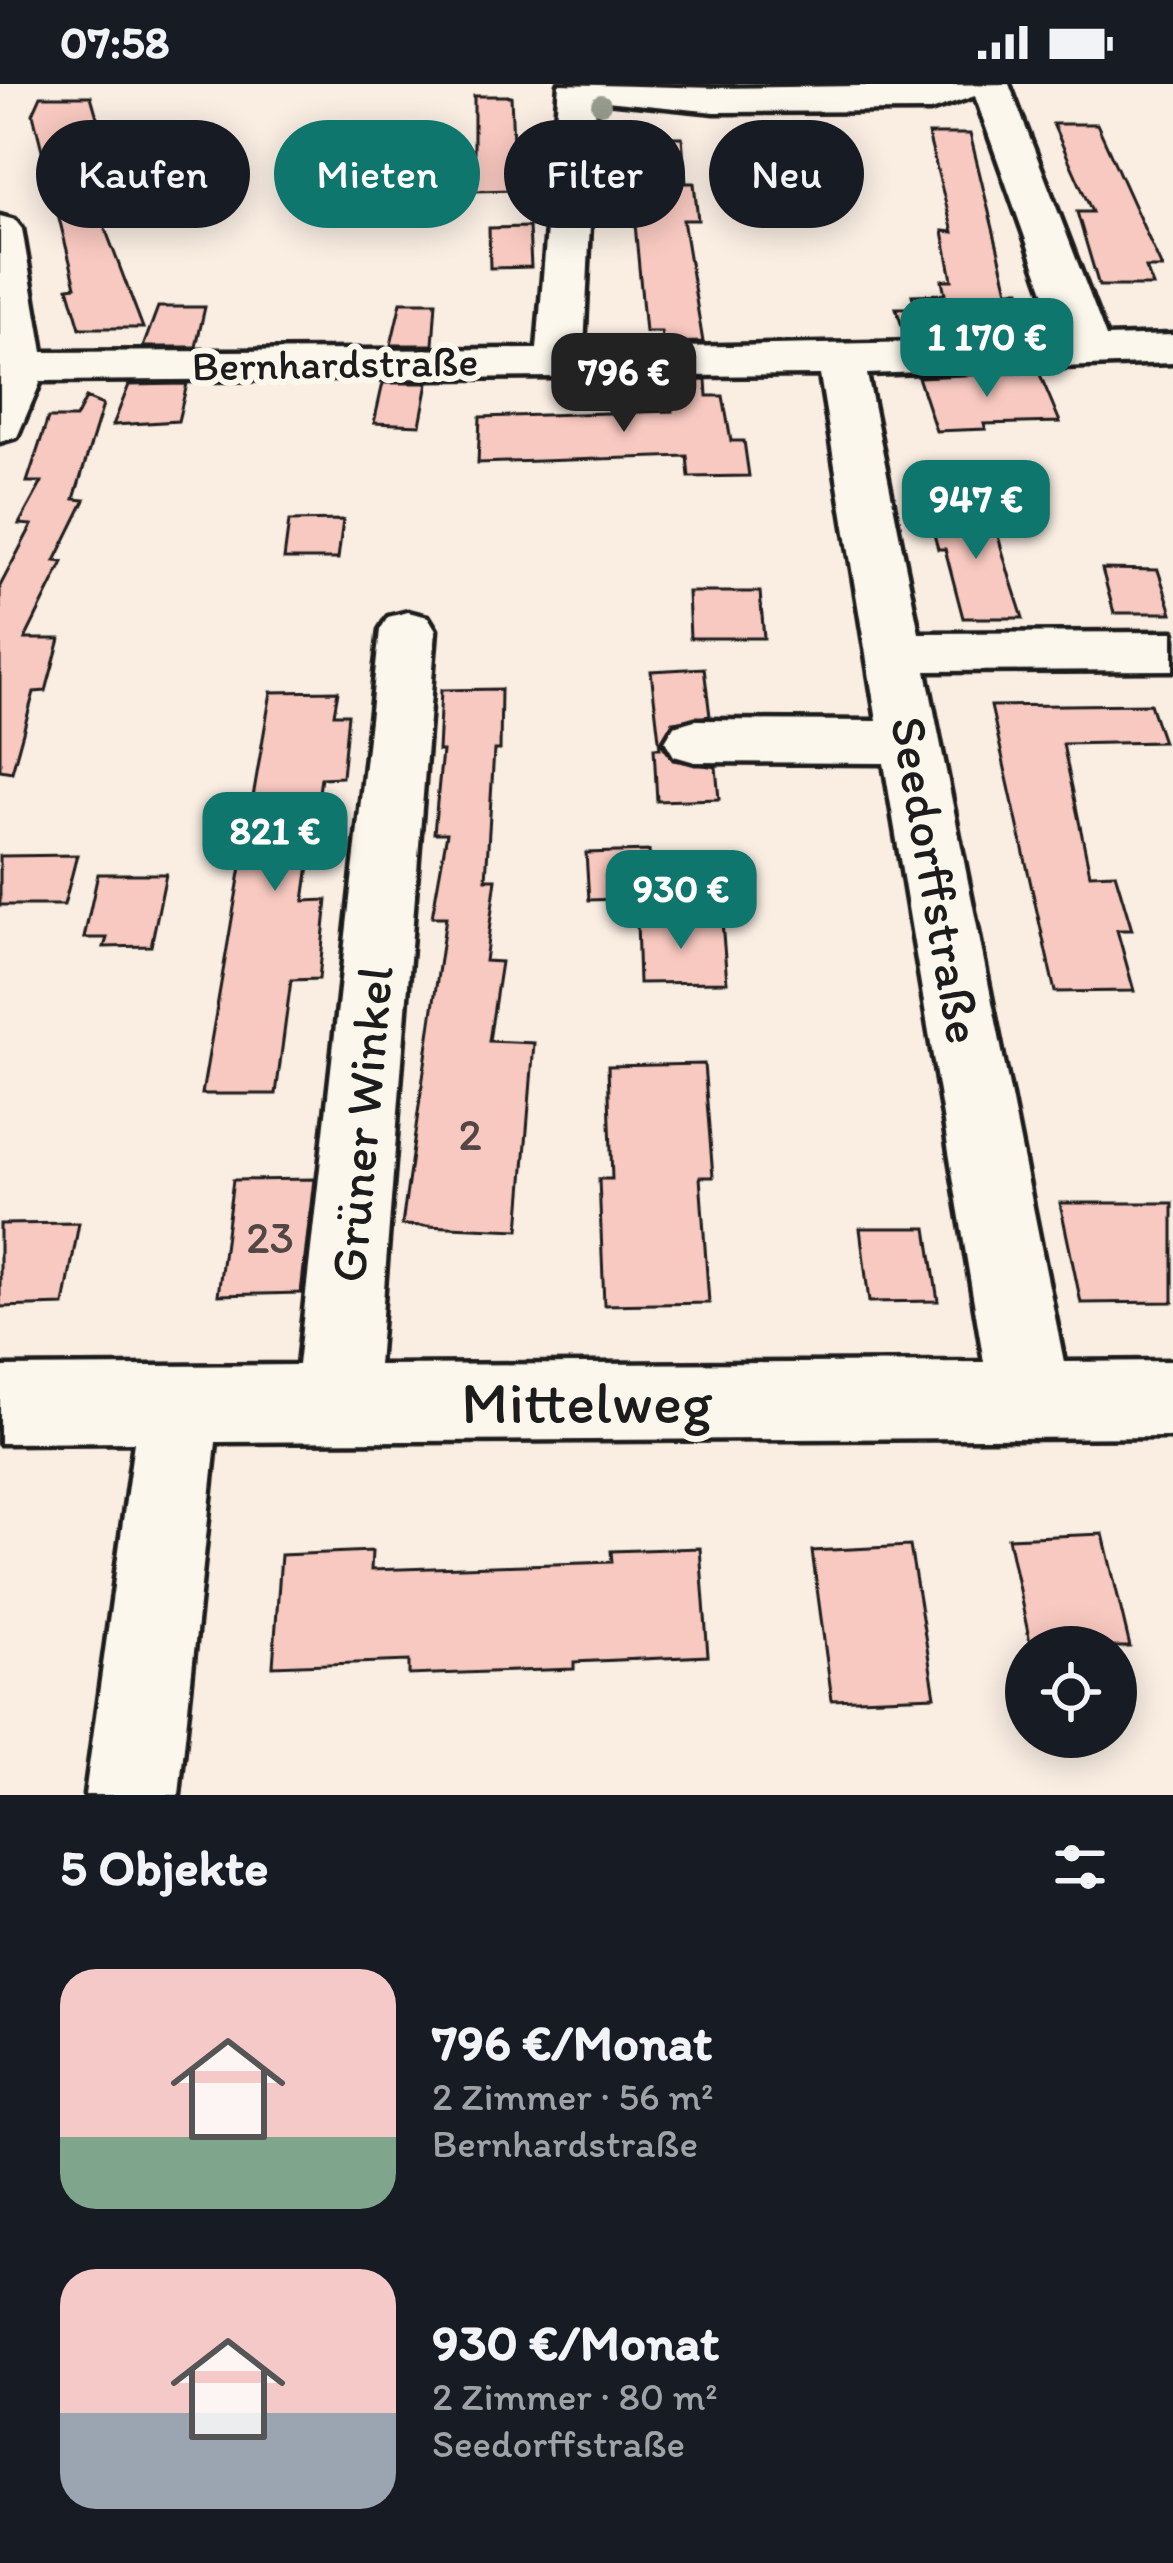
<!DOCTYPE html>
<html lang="de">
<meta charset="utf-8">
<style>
body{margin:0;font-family:Itim,sans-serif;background:#242831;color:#f1f3f6;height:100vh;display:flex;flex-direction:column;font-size:45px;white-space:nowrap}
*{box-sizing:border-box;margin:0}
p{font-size:39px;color:#9ea1a6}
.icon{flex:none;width:66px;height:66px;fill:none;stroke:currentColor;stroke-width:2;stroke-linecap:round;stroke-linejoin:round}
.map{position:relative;height:1711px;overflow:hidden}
.sheet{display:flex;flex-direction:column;background:#171b24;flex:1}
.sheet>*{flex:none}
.banner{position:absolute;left:36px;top:36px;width:1101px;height:108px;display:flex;gap:24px}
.buttons{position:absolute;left:1005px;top:1542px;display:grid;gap:24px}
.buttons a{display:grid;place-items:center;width:132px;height:132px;border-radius:50%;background:#171b24;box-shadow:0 6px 30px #0003;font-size:60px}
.price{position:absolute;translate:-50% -102px;padding:0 27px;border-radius:24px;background:#0f766e;color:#fff;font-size:39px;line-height:78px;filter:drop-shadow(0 3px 6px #0008)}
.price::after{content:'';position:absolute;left:50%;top:72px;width:36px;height:27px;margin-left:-18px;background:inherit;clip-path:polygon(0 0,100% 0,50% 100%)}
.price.on{background:#222;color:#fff}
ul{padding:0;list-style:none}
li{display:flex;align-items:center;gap:36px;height:300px;padding:0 60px}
li span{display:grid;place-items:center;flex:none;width:336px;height:240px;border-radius:36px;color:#555}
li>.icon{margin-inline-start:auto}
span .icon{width:144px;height:144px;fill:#fffc;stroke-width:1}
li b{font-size:51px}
h2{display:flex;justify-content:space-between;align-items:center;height:144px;padding:0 60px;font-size:51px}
.pill{padding:0 42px;border-radius:54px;background:#171b24;box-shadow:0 6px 30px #0003;font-size:42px;line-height:108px}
.pill.on{background:#0f766e;color:#fff}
.status{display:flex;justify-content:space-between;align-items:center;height:84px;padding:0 60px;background:#171b24;direction:ltr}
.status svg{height:33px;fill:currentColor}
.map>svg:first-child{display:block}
.building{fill:#f8c9c0;stroke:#1c1c1c;stroke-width:3}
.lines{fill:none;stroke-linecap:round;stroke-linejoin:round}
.minor-casing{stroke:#1c1c1c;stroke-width:9}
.minor{fill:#fbf7ec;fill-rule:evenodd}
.tree{fill:#989c8d}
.labels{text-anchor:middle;stroke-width:12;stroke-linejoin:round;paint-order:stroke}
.far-street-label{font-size:42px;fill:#1c1c1c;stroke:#fbf7ec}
.number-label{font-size:45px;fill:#534745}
.street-label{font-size:51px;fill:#1c1c1c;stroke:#fbf7ec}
.near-street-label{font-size:60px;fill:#1c1c1c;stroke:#fbf7ec}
</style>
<div class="status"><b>07:58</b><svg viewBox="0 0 49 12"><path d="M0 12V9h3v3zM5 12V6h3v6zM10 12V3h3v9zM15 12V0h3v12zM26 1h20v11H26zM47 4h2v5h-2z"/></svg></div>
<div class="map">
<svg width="1173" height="1711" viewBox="0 0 1173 1711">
<rect width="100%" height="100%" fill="#faeee3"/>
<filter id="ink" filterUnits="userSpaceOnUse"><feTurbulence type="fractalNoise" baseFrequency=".00833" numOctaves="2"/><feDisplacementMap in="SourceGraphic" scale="24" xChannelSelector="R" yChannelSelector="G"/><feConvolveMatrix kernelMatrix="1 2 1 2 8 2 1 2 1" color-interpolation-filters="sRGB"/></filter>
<g filter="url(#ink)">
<!-- building -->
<path class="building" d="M41 12H91L124 127 100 131 143 244H80L68 203 76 202 33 30Z
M474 12H511L515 106 474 107Z
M1053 40H1097L1162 184H1146L1153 202H1099L1077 128H1092Z
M928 50H970L1008 206H1020L1031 248 906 254 896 224H916L912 211 945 210 942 196H952L943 147 953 148Z
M634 53H682L686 99H694L698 136H683L703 258 663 259 661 248H645L630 86H635Z
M529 143 531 183 490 184 489 144Z
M401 218H436L433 261H391Z
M158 223H205L196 263H143Z
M1039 288 1060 338 984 340 986 345 936 347 918 293Z
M706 296 707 312H723L731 357H744L749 392 689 393 687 372 478 379 480 333 672 327 668 297Z
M383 299H428L420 341 374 339Z
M187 300 178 337 113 341 129 301Z
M86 314 103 321 74 415 85 416 55 477 63 478 25 555H60L46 607 34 608 12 688 0 686V502L32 441 19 440 42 398H27L48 334H76Z
M990 424 1010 494 1023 534H963L945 465H938L927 425Z
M343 436 338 475H284L289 437Z
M1102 485 1158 486 1172 529H1114Z
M688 508H760L764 554H690Z
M704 584 710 632 673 638 661 659 673 676 716 683 719 715 657 717 654 664H660L651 587Z
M501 605 500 666H494L486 795H496L485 877 501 878 489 957 534 959 519 1146 402 1141 446 833H432L447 749H434L442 667H438L441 606Z
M338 607 334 630H348L342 693 321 694 304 817 327 816 319 895 291 896 276 1010H202L271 608Z
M1150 620 1163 658 1063 660 1090 790 1115 789 1132 846H1117L1134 907 1055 908 991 622Z
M649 767 653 814 589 816 586 769Z
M77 771 64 821H0V772Z
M98 790H166L151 862 104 863 107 854H84Z
M637 838H722L727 898 639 899Z
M704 980 713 1093H700L709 1219 604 1221 599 1095H612L608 982Z
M314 1095 301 1209 218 1211 233 1096Z
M1060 1119H1173V1218L1081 1219Z
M79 1139 64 1221 0 1223V1140Z
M860 1144H927L938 1217 869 1218Z
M1103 1450 1130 1563H1031L1008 1454Z
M910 1462 935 1612 832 1616 812 1467Z
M700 1464 708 1572 574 1578V1585L409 1591V1577L273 1582 281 1471 372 1467 371 1486 612 1478 611 1467Z"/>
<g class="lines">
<defs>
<path id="minor" d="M559 0 715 4 1009 0 1106 253 1173 251V279L867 290 919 549 1173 548V586L926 587 1064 1278 1173 1277V1353L216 1358 179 1711H85L134 1358 0 1359V1283L298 1281 380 546 388 533 408 528 428 533 436 546 378 1281 984 1278 884 679 695 678 674 672 665 657 674 642 695 636 877 637 820 291 41 297 17 353 0 358V132L15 136 22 145 43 268 537 265ZM975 12 1061 255 584 265 596 16 715 28 930 27Z"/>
</defs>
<!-- minor casing -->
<use href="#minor" class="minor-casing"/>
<!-- minor -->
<use href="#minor" class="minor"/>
</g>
<!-- trees -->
<circle class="tree" cx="601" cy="20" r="10"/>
</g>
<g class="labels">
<!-- far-street labels -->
<g class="far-street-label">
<text transform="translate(335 279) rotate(-1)" y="15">Bernhardstraße</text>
</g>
<!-- number labels -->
<g class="number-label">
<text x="470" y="1066">2</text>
<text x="270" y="1169">23</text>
</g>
<!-- street labels -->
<g class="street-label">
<text transform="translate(937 796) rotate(80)" y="18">Seedorffstraße</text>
<text transform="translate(361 1040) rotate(-85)" y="18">Grüner Winkel</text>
</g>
<!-- near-street labels -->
<g class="near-street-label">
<text x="587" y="1339">Mittelweg</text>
</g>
</g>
</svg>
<div class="buttons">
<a><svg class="icon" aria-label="locate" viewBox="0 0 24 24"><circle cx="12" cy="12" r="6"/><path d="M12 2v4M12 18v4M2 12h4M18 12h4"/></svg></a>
</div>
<b class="price" style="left:987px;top:316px">1 170 €</b>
<b class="price on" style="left:624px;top:351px">796 €</b>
<b class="price" style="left:976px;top:478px">947 €</b>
<b class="price" style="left:275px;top:810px">821 €</b>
<b class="price" style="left:681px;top:868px">930 €</b>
<div class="banner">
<a class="pill">Kaufen</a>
<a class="pill on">Mieten</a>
<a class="pill">Filter</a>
<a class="pill">Neu</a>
</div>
</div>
<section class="sheet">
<h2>5 Objekte<svg class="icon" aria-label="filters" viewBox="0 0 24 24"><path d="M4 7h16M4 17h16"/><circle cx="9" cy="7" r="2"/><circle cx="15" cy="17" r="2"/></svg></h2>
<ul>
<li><span style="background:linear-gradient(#f6c9c9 70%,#7fa58c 0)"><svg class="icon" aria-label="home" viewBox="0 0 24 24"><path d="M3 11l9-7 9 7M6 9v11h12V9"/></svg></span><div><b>796 €/Monat</b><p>2 Zimmer · 56 m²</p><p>Bernhardstraße</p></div></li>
<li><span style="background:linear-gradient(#f6c9c9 60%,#9aa5b1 0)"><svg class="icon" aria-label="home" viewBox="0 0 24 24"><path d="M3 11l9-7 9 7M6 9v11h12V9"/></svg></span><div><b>930 €/Monat</b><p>2 Zimmer · 80 m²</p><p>Seedorffstraße</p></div></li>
</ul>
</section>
